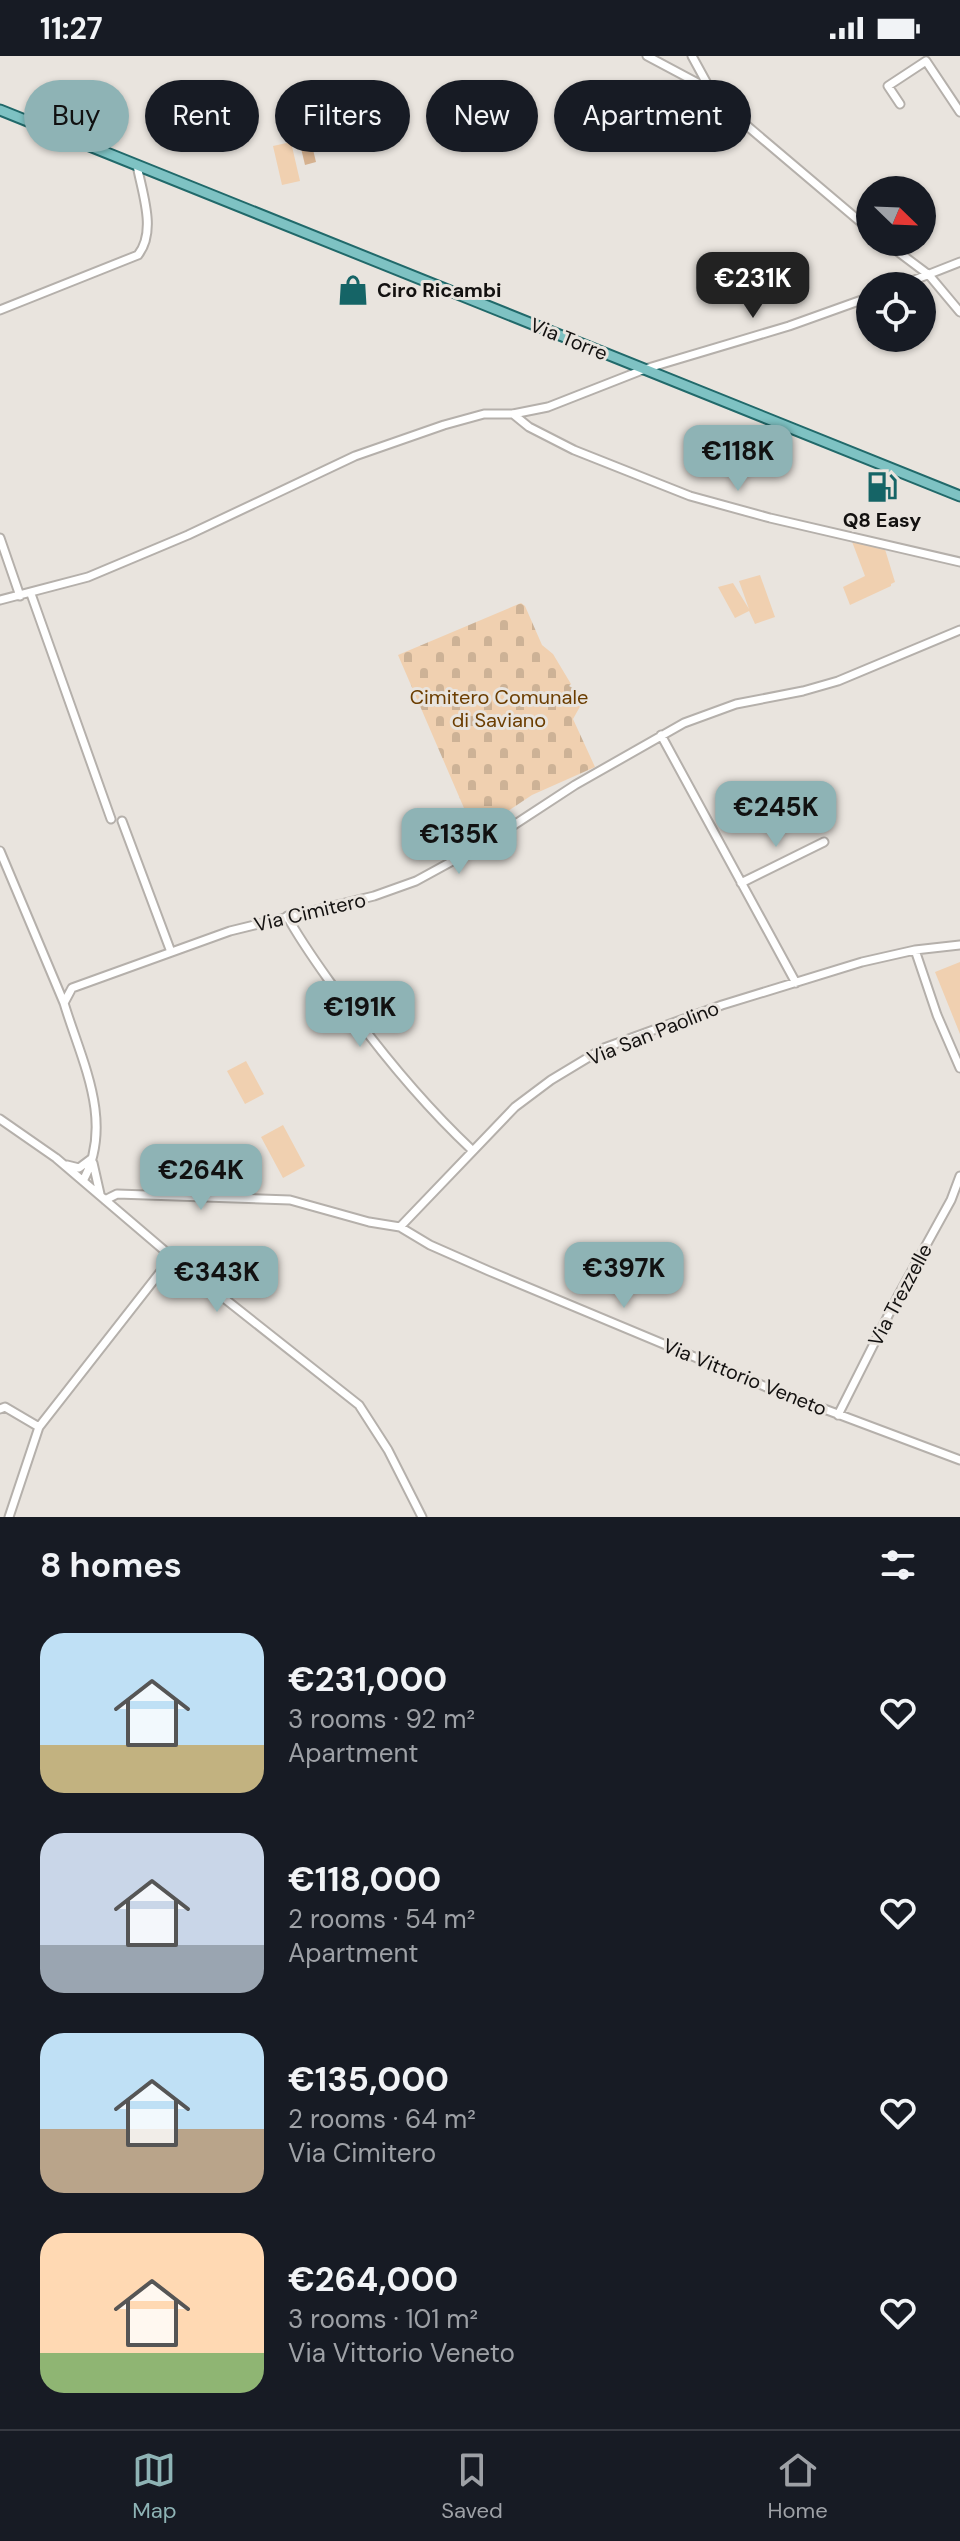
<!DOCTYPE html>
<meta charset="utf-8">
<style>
body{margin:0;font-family:"DM Sans",sans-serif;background:#20242c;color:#f1f3f6;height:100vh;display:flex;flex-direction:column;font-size:30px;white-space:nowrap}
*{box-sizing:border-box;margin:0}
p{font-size:26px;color:#9ea1a6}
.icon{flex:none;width:44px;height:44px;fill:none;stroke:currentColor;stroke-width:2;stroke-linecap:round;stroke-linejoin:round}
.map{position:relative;height:1461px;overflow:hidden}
.panel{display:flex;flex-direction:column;background:#171b24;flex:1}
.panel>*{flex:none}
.hud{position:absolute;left:24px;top:24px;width:912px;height:72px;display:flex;gap:16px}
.needle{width:52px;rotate:113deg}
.controls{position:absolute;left:856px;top:120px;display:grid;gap:16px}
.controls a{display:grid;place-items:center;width:80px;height:80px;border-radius:50%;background:#171b24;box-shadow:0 2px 6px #0004;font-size:40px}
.price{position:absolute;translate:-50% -68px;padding:0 18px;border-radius:16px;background:#8eb3b5;color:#111;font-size:26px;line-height:52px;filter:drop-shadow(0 2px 4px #0008)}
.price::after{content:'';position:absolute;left:50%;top:48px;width:24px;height:18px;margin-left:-12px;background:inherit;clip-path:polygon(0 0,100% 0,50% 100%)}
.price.current{background:#222;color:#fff}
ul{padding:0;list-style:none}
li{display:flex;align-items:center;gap:24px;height:200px;padding:0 40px}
li span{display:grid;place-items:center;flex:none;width:224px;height:160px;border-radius:24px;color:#555}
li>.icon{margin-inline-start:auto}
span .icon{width:96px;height:96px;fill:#fffc;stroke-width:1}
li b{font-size:34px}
h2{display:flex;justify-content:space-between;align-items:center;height:96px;padding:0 40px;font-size:34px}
.tag{padding:0 28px;border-radius:36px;background:#171b24;box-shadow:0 2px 6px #0004;font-size:28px;line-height:72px}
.tag.current{background:#8eb3b5;color:#111}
.status{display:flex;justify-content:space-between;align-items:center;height:56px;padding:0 40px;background:#171b24;direction:ltr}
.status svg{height:22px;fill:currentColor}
.tab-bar{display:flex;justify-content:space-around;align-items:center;height:112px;border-top:2px solid #363941;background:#171b24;font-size:22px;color:#9ea1a6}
.tab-bar a{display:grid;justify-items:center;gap:4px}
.tab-bar .current{color:#8eb3b5}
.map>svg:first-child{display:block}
.green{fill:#f0d0b0}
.cemetery{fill:url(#cemetery-stones)}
.water{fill:url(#water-waves)}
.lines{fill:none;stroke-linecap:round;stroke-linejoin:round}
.minor-casing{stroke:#b5b0ab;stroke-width:11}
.major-casing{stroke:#21696a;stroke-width:13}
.minor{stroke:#fff;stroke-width:7}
.major{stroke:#7ec2c3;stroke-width:9}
.labels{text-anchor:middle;stroke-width:6;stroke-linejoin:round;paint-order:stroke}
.poi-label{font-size:20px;font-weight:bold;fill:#131110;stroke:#e9e4de;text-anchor:start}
.street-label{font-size:20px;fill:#131110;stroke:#e9e4de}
.park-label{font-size:20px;fill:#6b3d00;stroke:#e9e4de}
</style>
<div class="status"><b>11:27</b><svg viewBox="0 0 49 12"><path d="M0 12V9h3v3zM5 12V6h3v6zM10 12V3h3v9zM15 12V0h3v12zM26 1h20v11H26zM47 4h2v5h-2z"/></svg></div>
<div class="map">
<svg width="960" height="1461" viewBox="0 0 960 1461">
<defs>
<pattern id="cemetery-stones" width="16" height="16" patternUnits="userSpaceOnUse" patternTransform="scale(2)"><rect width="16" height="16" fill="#f0d0b0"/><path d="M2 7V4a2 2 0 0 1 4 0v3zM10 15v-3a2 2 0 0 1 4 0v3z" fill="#cdb296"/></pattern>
<pattern id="water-waves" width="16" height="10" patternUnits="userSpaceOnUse" patternTransform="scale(2)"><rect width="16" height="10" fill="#d5b18f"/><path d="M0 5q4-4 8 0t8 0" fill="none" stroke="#b6977a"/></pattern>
</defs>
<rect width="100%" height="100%" fill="#e9e4de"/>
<!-- green -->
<path class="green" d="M291 86 300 125 282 129 273 90Z
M851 483 884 490 895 526 891 528V530L850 549 843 531 865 520Z
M760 519 775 561 755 568 749 555 735 562 718 531 733 527 749 553 739 525Z
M960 906V978L935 916Z
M246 1005 264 1038 245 1048 227 1015Z
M283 1069 305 1110 283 1122 261 1081Z"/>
<!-- cemetery -->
<path class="cemetery" d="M521 547 525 550 542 589 553 598 571 628 569 630 582 637V647L573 663 595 711 532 739 496 763 470 766 398 599Z"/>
<!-- water -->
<path class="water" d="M311 85 316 106 305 109 300 88Z"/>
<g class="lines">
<defs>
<path id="minor" d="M647 0 709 33
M692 0 710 33 739 63 870 174
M900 48 888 30 926 5 960 56
M885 186 929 219 960 256
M899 230 960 206
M0 254 138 199C157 175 142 137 137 109
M513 358 529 371 574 394 690 440 770 462 960 506
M0 482 20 540
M31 538 111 763
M0 544 88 521 188 479 355 400 444 369 484 358H513L548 351 645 313 789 270 870 241
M661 679 796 927
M122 765 171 896
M0 795 64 947
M741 827 824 786
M287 860C301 886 318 909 335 933 376 991 420 1045 472 1094
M915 894 937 959 960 1012
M0 1063 56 1102 172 1201 359 1349 388 1394 422 1461
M93 1107 100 1138
M67 1109 79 1112 91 1103
M83 1125C115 1066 81 1004 64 947L72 932 230 875 374 840 416 825 491 784 575 729 684 667 736 648 803 635 838 625 960 574
M105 1144 117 1138 290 1144 369 1166 400 1171 430 1189 489 1215 771 1333 960 1404
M400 1171 515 1051 551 1024 604 992 722 949 862 906 915 894 960 889
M0 1353 5 1351 39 1371
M838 1359 898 1240 951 1144 960 1120
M9 1461 39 1371 172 1201"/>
<path id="major" d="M0 54 960 440"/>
</defs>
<!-- minor casing -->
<use href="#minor" class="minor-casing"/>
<!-- major casing -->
<use href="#major" class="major-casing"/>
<!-- minor -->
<use href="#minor" class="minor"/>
<!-- major -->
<use href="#major" class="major"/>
</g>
<!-- icons -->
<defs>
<symbol id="shop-bare" viewBox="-9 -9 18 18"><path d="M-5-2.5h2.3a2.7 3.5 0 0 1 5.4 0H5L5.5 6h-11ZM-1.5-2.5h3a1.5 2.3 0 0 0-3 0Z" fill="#156466" stroke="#e9e4de" stroke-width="2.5" paint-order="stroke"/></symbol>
<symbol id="fuel-bare" viewBox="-9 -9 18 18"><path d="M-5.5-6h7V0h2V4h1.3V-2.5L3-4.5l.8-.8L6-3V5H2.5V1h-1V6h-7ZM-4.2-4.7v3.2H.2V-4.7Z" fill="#156466" stroke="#e9e4de" stroke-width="2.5" paint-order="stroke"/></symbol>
</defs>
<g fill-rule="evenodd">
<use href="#shop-bare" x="331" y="212" width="44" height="44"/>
<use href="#fuel-bare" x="860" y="409" width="44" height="44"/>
</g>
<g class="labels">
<!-- poi labels -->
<g class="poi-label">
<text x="377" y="241">Ciro Ricambi</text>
<text x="882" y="471" text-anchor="middle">Q8 Easy</text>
</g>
<!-- street labels -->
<g class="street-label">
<text transform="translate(569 283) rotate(22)" y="7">Via Torre</text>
<text transform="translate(310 856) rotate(-13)" y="7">Via Cimitero</text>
<text transform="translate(653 977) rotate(-22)" y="7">Via San Paolino</text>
<text transform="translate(900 1239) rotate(-62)" y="7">Via Trezzelle</text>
<text transform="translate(745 1321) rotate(22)" y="7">Via Vittorio Veneto</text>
</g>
<!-- park labels -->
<g class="park-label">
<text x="499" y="648">Cimitero Comunale<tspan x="499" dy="23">di Saviano</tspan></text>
</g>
</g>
</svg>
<div class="controls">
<a><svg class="needle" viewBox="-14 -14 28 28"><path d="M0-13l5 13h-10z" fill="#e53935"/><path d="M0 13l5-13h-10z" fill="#9ea1a6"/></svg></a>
<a><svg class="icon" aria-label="locate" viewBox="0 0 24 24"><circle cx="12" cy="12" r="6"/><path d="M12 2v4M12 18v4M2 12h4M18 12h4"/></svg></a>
</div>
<b class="price current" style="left:753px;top:264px">€231K</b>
<b class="price" style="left:738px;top:437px">€118K</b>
<b class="price" style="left:776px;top:793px">€245K</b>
<b class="price" style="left:459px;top:820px">€135K</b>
<b class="price" style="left:360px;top:993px">€191K</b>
<b class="price" style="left:201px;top:1156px">€264K</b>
<b class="price" style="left:624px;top:1254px">€397K</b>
<b class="price" style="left:217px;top:1258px">€343K</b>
<div class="hud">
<a class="tag current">Buy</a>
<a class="tag">Rent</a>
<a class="tag">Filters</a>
<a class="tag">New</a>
<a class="tag">Apartment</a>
</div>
</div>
<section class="panel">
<h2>8 homes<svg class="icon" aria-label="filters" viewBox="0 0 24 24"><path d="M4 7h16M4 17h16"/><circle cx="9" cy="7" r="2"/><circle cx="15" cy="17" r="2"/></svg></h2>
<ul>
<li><span style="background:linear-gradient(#bfe0f5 70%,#c2b280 0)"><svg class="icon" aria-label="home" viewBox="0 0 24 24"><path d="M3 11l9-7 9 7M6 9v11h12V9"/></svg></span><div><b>€231,000</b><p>3 rooms · 92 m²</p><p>Apartment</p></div><svg class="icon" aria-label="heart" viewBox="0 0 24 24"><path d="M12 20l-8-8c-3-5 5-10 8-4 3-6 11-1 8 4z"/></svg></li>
<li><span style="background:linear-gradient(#c9d6e8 70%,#9aa5b1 0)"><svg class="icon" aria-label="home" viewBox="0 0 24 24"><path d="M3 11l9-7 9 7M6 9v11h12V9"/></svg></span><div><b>€118,000</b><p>2 rooms · 54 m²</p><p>Apartment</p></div><svg class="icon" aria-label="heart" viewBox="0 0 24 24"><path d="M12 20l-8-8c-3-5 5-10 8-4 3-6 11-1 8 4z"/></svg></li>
<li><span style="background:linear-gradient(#bfe0f5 60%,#b9a48a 0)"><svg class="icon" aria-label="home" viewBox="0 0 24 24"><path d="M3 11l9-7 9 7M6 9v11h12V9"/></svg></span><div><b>€135,000</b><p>2 rooms · 64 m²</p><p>Via Cimitero</p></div><svg class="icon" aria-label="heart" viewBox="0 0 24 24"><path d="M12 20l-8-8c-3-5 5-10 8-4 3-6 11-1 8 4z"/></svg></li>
<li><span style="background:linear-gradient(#ffd9b3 75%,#8fb573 0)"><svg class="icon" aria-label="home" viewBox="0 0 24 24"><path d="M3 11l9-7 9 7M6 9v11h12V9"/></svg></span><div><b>€264,000</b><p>3 rooms · 101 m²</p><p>Via Vittorio Veneto</p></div><svg class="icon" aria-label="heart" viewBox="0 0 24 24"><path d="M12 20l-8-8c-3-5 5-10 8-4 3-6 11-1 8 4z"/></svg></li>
</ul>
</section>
<nav class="tab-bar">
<a class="current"><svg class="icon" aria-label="map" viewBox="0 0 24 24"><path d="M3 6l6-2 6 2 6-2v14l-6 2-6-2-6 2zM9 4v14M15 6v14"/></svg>Map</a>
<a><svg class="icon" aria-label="saved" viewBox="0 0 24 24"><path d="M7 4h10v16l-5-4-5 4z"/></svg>Saved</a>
<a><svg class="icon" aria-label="home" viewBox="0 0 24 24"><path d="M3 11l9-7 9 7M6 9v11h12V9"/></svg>Home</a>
</nav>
